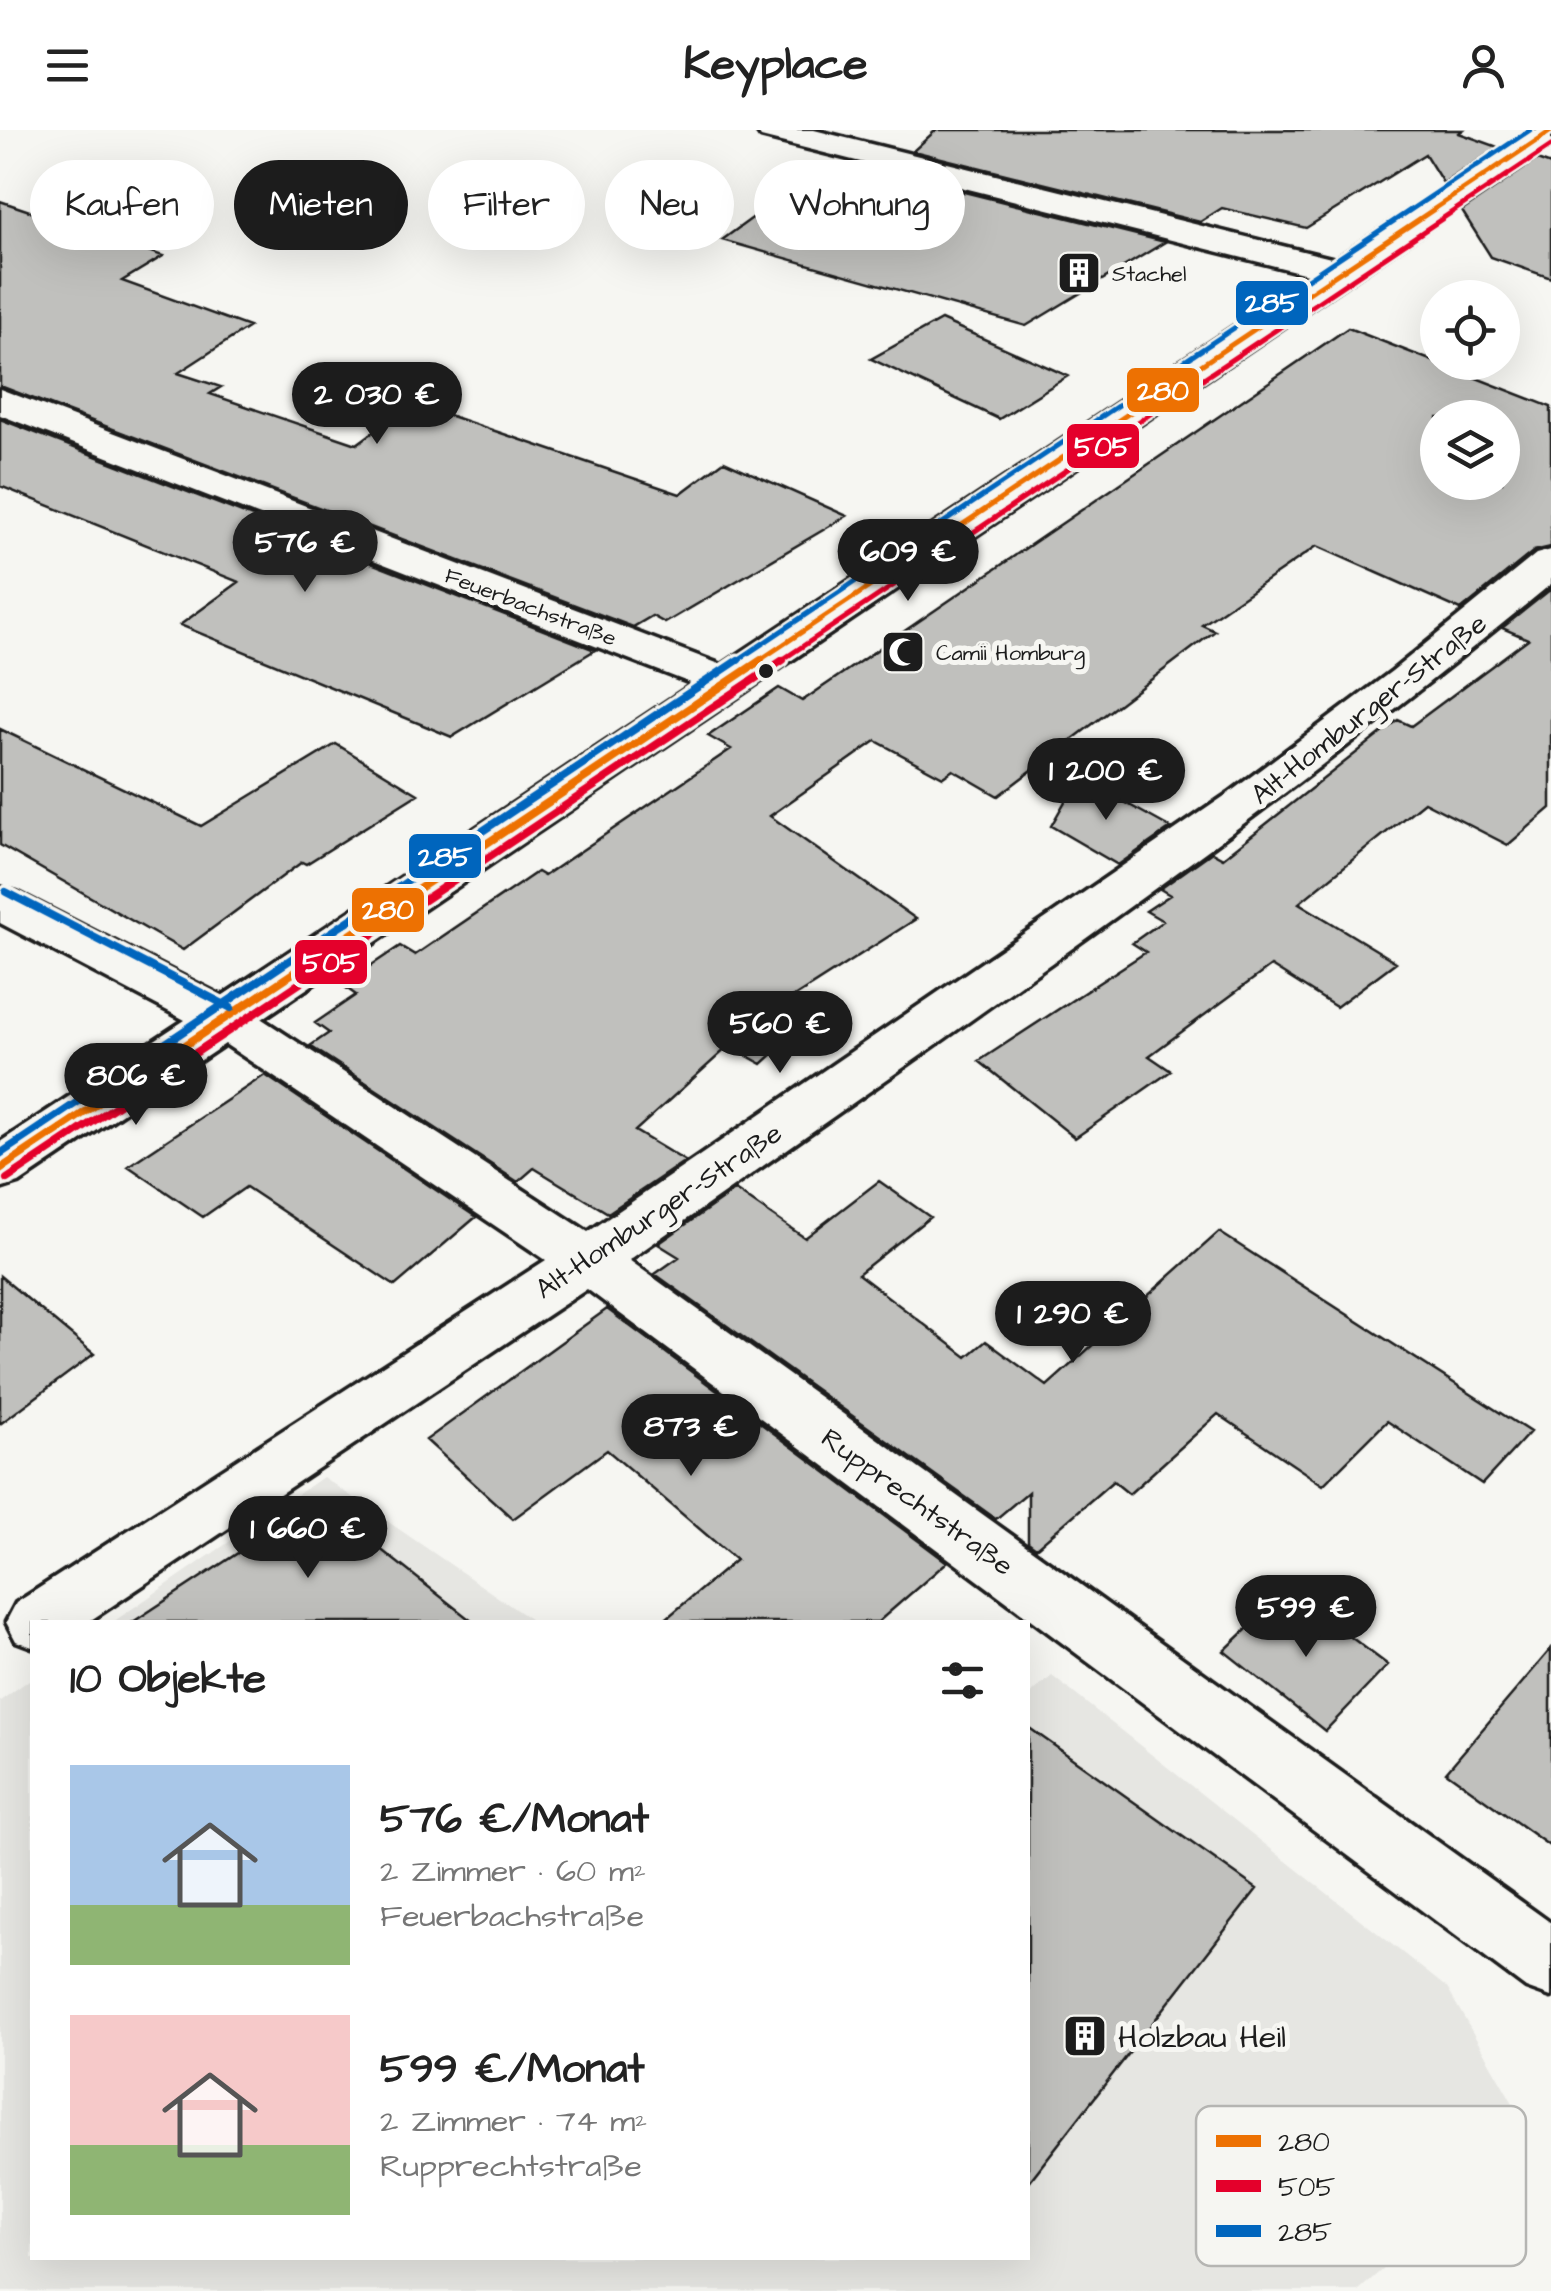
<!DOCTYPE html>
<html lang="de">
<meta charset="utf-8">
<style>
body{margin:0;font-family:"Architects Daughter",sans-serif;background:#f2f2f2;color:#222;height:100vh;display:flex;flex-direction:column;font-size:38px;white-space:nowrap}
*{box-sizing:border-box;margin:0}
p{font-size:32px;color:#767676}
.icon{flex:none;width:55px;height:55px;fill:none;stroke:currentColor;stroke-width:2;stroke-linecap:round;stroke-linejoin:round}
.map{position:relative;flex:1;overflow:hidden}
.side{position:absolute;left:30px;top:1490px;width:1000px;height:640px;display:flex;flex-direction:column;background:#fff;border-radius:0px;box-shadow:0 10px 40px #0002}
.side>*{flex:none}
.hud{position:absolute;left:30px;top:30px;width:1000px;height:90px;display:flex;gap:20px}
.tools{position:absolute;left:1420px;top:150px;display:grid;gap:20px}
.tools a{display:grid;place-items:center;width:100px;height:100px;border-radius:50%;background:#fff;box-shadow:0 10px 40px #0002;font-size:50px}
.price{position:absolute;translate:-50% -85px;padding:0 22px;border-radius:35px;background:#1c1c1c;color:#fff;font-size:32px;line-height:65px;filter:drop-shadow(0 2px 5px #0008)}
.price::after{content:'';position:absolute;left:50%;top:60px;width:30px;height:22px;margin-left:-15px;background:inherit;clip-path:polygon(0 0,100% 0,50% 100%)}
.price.active{background:#222;color:#fff}
ul{padding:0;list-style:none}
li{display:flex;align-items:center;gap:30px;height:250px;padding:0 40px}
li span{display:grid;place-items:center;flex:none;width:280px;height:200px;border-radius:0px;color:#555}
li>.icon{margin-inline-start:auto}
span .icon{width:120px;height:120px;fill:#fffc;stroke-width:1}
li b{font-size:42px}
h2{display:flex;justify-content:space-between;align-items:center;height:120px;padding:0 40px;font-size:42px}
.pill{padding:0 35px;border-radius:45px;background:#fff;box-shadow:0 10px 40px #0002;font-size:35px;line-height:90px}
.pill.active{background:#1c1c1c;color:#fff}
header{display:flex;justify-content:space-between;align-items:center;height:130px;padding:0 40px;background:#fff;font-size:45px;font-weight:800}
.map>svg:first-child{display:block}
.built{fill:#e6e6e2}
.building{fill:#c0c0bd;stroke:#1c1c1c;stroke-width:2.5;fill-rule:evenodd}
.lines{fill:none;stroke-linecap:round;stroke-linejoin:round}
.minor-casing{stroke:#1c1c1c;stroke-width:7}
.minor{fill:#f6f6f2;fill-rule:evenodd}
.bus-1-far1-casing{stroke:#f6f6f2;stroke-width:10}
.bus-1-casing{stroke:#f6f6f2;stroke-width:15}
.bus-2-far1-casing{stroke:#f6f6f2;stroke-width:10}
.bus-2-casing{stroke:#f6f6f2;stroke-width:15}
.bus-3-far1-casing{stroke:#f6f6f2;stroke-width:10}
.bus-3-casing{stroke:#f6f6f2;stroke-width:15}
.bus-1-far1{stroke:#ed7102;stroke-width:5}
.bus-1{stroke:#ed7102;stroke-width:8}
.bus-2-far1{stroke:#e4002b;stroke-width:5}
.bus-2{stroke:#e4002b;stroke-width:8}
.bus-3-far1{stroke:#0065bd;stroke-width:5}
.bus-3{stroke:#0065bd;stroke-width:8}
.bus-dot{fill:#1c1c1c;stroke:#f6f6f2;stroke-width:4}
.labels{text-anchor:middle;stroke-width:10;stroke-linejoin:round;paint-order:stroke}
.far-poi-label{font-size:22px;fill:#1c1c1c;stroke:#f6f6f2;text-anchor:start}
.far-street-label{font-size:22px;fill:#1c1c1c;stroke:#f6f6f2}
.street-label{font-size:28px;fill:#1c1c1c;stroke:#f6f6f2}
.near-poi-label{font-size:32px;fill:#1c1c1c;stroke:#f6f6f2;text-anchor:start}
.key{fill:#f6f6f2;stroke:#b5b5b2;stroke-width:2.5}
.key-label{font-size:28px;fill:#1c1c1c}
.line-badge{stroke:#f6f6f2;stroke-width:4}
.badge-label{font-size:28px;text-anchor:middle;font-weight:bold;fill:#fff}
</style>
<header><svg class="icon" aria-label="menu" viewBox="0 0 24 24"><path d="M4 6h16M4 12h16M4 18h16"/></svg>Keyplace<svg class="icon" aria-label="person" viewBox="0 0 24 24"><circle cx="12" cy="8" r="4"/><path d="M4 21q1-7 8-7t8 7"/></svg></header>
<div class="map">
<svg width="1551" height="2161" viewBox="0 0 1551 2161">
<rect width="100%" height="100%" fill="#f6f6f2"/>
<filter id="ink" filterUnits="userSpaceOnUse"><feTurbulence type="fractalNoise" baseFrequency=".01" numOctaves="2"/><feDisplacementMap in="SourceGraphic" scale="20" xChannelSelector="R" yChannelSelector="G"/><feConvolveMatrix kernelMatrix="1 2 1 2 8 2 1 2 1" color-interpolation-filters="sRGB"/></filter>
<g filter="url(#ink)">
<!-- built -->
<path class="built" d="M323 1347 534 1492H113Z
M1052 1546 1447 1858 1514 1975 1475 2057 1358 2161H0V1571L32 1548V2128H1028V1566Z"/>
<!-- building -->
<path class="building" d="M936 0H1463L1459 3 1498 17 1443 53 1425 24 1306 98 1222 78 1200 92 913 21Z
M1537 30 1551 35V148L1491 127 1462 81Z
M888 43 1165 112 1026 196 722 110 806 49 862 65Z
M0 71 163 126 122 151 249 197 178 243 221 257 210 264 357 314 413 273 680 364 724 331 847 386 665 493 652 486 633 497 0 256Z
M941 190 1068 246 999 289 871 229Z
M1348 198 1551 277V417L1534 421 1461 480 1317 416 1202 495 1215 501 998 666 953 640 943 647 876 611 770 686 916 789 791 869 818 883 762 934 729 916 635 1001 685 1031 608 1083 534 1038 518 1052 310 916 329 903 315 893 356 865 342 855 400 816 415 825 537 742 544 746 731 619 708 606 779 558 802 571ZM1438 288H1502V352H1438Z
M0 289 595 520 452 607 180 495 239 452 0 356Z
M1551 459V678L1508 715 1424 672 1299 773 1396 832 1336 877 1271 836 1149 926 1171 941 1075 1008 979 931 1146 822 1132 813 1163 791 1146 781 1170 765 1160 759 1212 722 1223 728 1398 590 1411 596 1528 509 1502 498Z
M0 599 201 696 336 614 418 664 306 734 302 732 183 820 0 715Z
M1079 647 1171 698 1118 735 1051 696Z
M265 945 476 1087 395 1156 246 1057 203 1087 128 1036Z
M879 1051 930 1087 858 1144 967 1227 986 1211 1047 1256 1219 1102 1530 1302 1482 1354 1387 1291 1323 1355 1218 1284 1129 1364 1113 1351 1036 1418 1028 1412V1362L996 1389 655 1144 679 1127 658 1114 735 1060 805 1108Z
M0 1146 94 1224 0 1294Z
M607 1179 947 1432 878 1492H662L736 1430 607 1320 513 1389 426 1310Z
M318 1370 473 1492H133Z
M1288 1460 1388 1535 1325 1601 1224 1521Z
M1551 1519V1717L1446 1642Z
M1028 1597 1257 1759 1028 2053Z"/>
<g class="lines">
<defs>
<path id="minor" d="M756 0H814L1335 129 1530 0H1551V16L262 889 588 1102 1229 663 1392 541 1536 424 1551 420V454C1257 697 941 910 629 1130L1551 1793V1867L1526 1858 587 1159 88 1492H32V1517L16 1511 6 1492 16 1473 546 1130 225 914 19 1053 0 1059V1012L185 890 0 793V757L17 762 222 866 693 554 0 285V259L722 535 1311 145 761 7Z"/>
</defs>
<!-- minor casing -->
<use href="#minor" class="minor-casing"/>
<!-- minor -->
<use href="#minor" class="minor"/>
<defs>
<path id="bus-1-far1" d="M757 532 1551 1"/>
<path id="bus-1" d="M0 1039 761 530"/>
<path id="bus-2-far1" d="M779 532 1551 16"/>
<path id="bus-2" d="M7 1049 783 530"/>
<path id="bus-3-far1" d="M735 532 1530 0"/>
<path id="bus-3" d="M6 762 231 878
M0 1024 738 530"/>
</defs>
<!-- bus-1-far1 casing -->
<use href="#bus-1-far1" class="bus-1-far1-casing"/>
<!-- bus-1 casing -->
<use href="#bus-1" class="bus-1-casing"/>
<!-- bus-2-far1 casing -->
<use href="#bus-2-far1" class="bus-2-far1-casing"/>
<!-- bus-2 casing -->
<use href="#bus-2" class="bus-2-casing"/>
<!-- bus-3-far1 casing -->
<use href="#bus-3-far1" class="bus-3-far1-casing"/>
<!-- bus-3 casing -->
<use href="#bus-3" class="bus-3-casing"/>
<!-- bus-1-far1 -->
<use href="#bus-1-far1" class="bus-1-far1"/>
<!-- bus-1 -->
<use href="#bus-1" class="bus-1"/>
<!-- bus-2-far1 -->
<use href="#bus-2-far1" class="bus-2-far1"/>
<!-- bus-2 -->
<use href="#bus-2" class="bus-2"/>
<!-- bus-3-far1 -->
<use href="#bus-3-far1" class="bus-3-far1"/>
<!-- bus-3 -->
<use href="#bus-3" class="bus-3"/>
</g>
</g>
<!-- icons -->
<defs>
<symbol id="building-square" viewBox="-11 -11 22 22"><rect x="-9" y="-9" width="18" height="18" rx="4" fill="#1c1c1c" stroke="#f6f6f2"/><path d="M-4-6H4V6H1V3H-1V6H-4ZM-2.5-4.3h1.7v1.8h-1.7ZM.8-4.3h1.7v1.8H.8ZM-2.5-1h1.7V.8h-1.7ZM.8-1h1.7V.8H.8Z" fill="#fff"/></symbol>
<symbol id="mosque-square" viewBox="-11 -11 22 22"><rect x="-9" y="-9" width="18" height="18" rx="4" fill="#1c1c1c" stroke="#f6f6f2"/><path d="M3.5-4.9A6 6 0 1 0 3.5 4.9A5 5 0 1 1 3.5-4.9Z" fill="#fff"/></symbol>
</defs>
<g fill-rule="evenodd">
<use href="#building-square" x="1054" y="118" width="50" height="50"/>
<use href="#mosque-square" x="878" y="497" width="50" height="50"/>
<use href="#building-square" x="1060" y="1881" width="50" height="50"/>
</g>
<!-- markers -->
<circle class="bus-dot" cx="766" cy="541" r="9"/>
<g class="labels">
<!-- far-poi labels -->
<g class="far-poi-label">
<text x="1112" y="151">Stachel</text>
<text x="936" y="530">Camii Homburg</text>
</g>
<!-- far-street labels -->
<g class="far-street-label">
<text transform="translate(531 476) rotate(21)" y="8">Feuerbachstraße</text>
</g>
<!-- street labels -->
<g class="street-label">
<text transform="translate(1368 578) rotate(-38)" y="10">Alt-Homburger-Straße</text>
<text transform="translate(658 1080) rotate(-34)" y="10">Alt-Homburger-Straße</text>
<text transform="translate(918 1371) rotate(36)" y="10">Rupprechtstraße</text>
</g>
<!-- near-poi labels -->
<g class="near-poi-label">
<text x="1118" y="1917">Holzbau Heil</text>
</g>
</g>
<!-- legend -->
<rect x="1196" y="1976" width="330" height="160" rx="15" class="key"/>
<rect x="1216" y="2005" width="45" height="12" fill="#ed7102"/>
<rect x="1216" y="2050" width="45" height="12" fill="#e4002b"/>
<rect x="1216" y="2095" width="45" height="12" fill="#0065bd"/>
<g class="key-label">
<text x="1278" y="2021">280</text>
<text x="1278" y="2066">505</text>
<text x="1278" y="2111">285</text>
</g>
<g class="line-badge">
<rect x="1234" y="149" width="76" height="48" rx="10" fill="#0065bd"/>
<rect x="1125" y="236" width="76" height="48" rx="10" fill="#ed7102"/>
<rect x="1065" y="292" width="76" height="48" rx="10" fill="#e4002b"/>
<rect x="407" y="702" width="76" height="48" rx="10" fill="#0065bd"/>
<rect x="350" y="756" width="76" height="48" rx="10" fill="#ed7102"/>
<rect x="293" y="808" width="76" height="48" rx="10" fill="#e4002b"/>
</g>
<g class="badge-label">
<text x="1272" y="182">285</text>
<text x="1163" y="270">280</text>
<text x="1103" y="326">505</text>
<text x="445" y="736">285</text>
<text x="388" y="789">280</text>
<text x="331" y="842">505</text>
</g>
</svg>
<div class="tools">
<a><svg class="icon" aria-label="locate" viewBox="0 0 24 24"><circle cx="12" cy="12" r="6"/><path d="M12 2v4M12 18v4M2 12h4M18 12h4"/></svg></a>
<a><svg class="icon" aria-label="layers" viewBox="0 0 24 24"><path d="M12 4l9 5-9 5-9-5zM3 14l9 5 9-5"/></svg></a>
</div>
<b class="price" style="left:377px;top:317px">2 030 €</b>
<b class="price active" style="left:305px;top:465px">576 €</b>
<b class="price" style="left:908px;top:474px">609 €</b>
<b class="price" style="left:1106px;top:693px">1 200 €</b>
<b class="price" style="left:780px;top:946px">560 €</b>
<b class="price" style="left:136px;top:998px">806 €</b>
<b class="price" style="left:1073px;top:1236px">1 290 €</b>
<b class="price" style="left:691px;top:1349px">873 €</b>
<b class="price" style="left:308px;top:1451px">1 660 €</b>
<b class="price" style="left:1306px;top:1530px">599 €</b>
<div class="hud">
<a class="pill">Kaufen</a>
<a class="pill active">Mieten</a>
<a class="pill">Filter</a>
<a class="pill">Neu</a>
<a class="pill">Wohnung</a>
</div>
<section class="side">
<h2>10 Objekte<svg class="icon" aria-label="filters" viewBox="0 0 24 24"><path d="M4 7h16M4 17h16"/><circle cx="9" cy="7" r="2"/><circle cx="15" cy="17" r="2"/></svg></h2>
<ul>
<li><span style="background:linear-gradient(#a9c7e8 70%,#8fb573 0)"><svg class="icon" aria-label="home" viewBox="0 0 24 24"><path d="M3 11l9-7 9 7M6 9v11h12V9"/></svg></span><div><b>576 €/Monat</b><p>2 Zimmer · 60 m²</p><p>Feuerbachstraße</p></div></li>
<li><span style="background:linear-gradient(#f6c9c9 65%,#8fb573 0)"><svg class="icon" aria-label="home" viewBox="0 0 24 24"><path d="M3 11l9-7 9 7M6 9v11h12V9"/></svg></span><div><b>599 €/Monat</b><p>2 Zimmer · 74 m²</p><p>Rupprechtstraße</p></div></li>
</ul>
</section>
</div>
